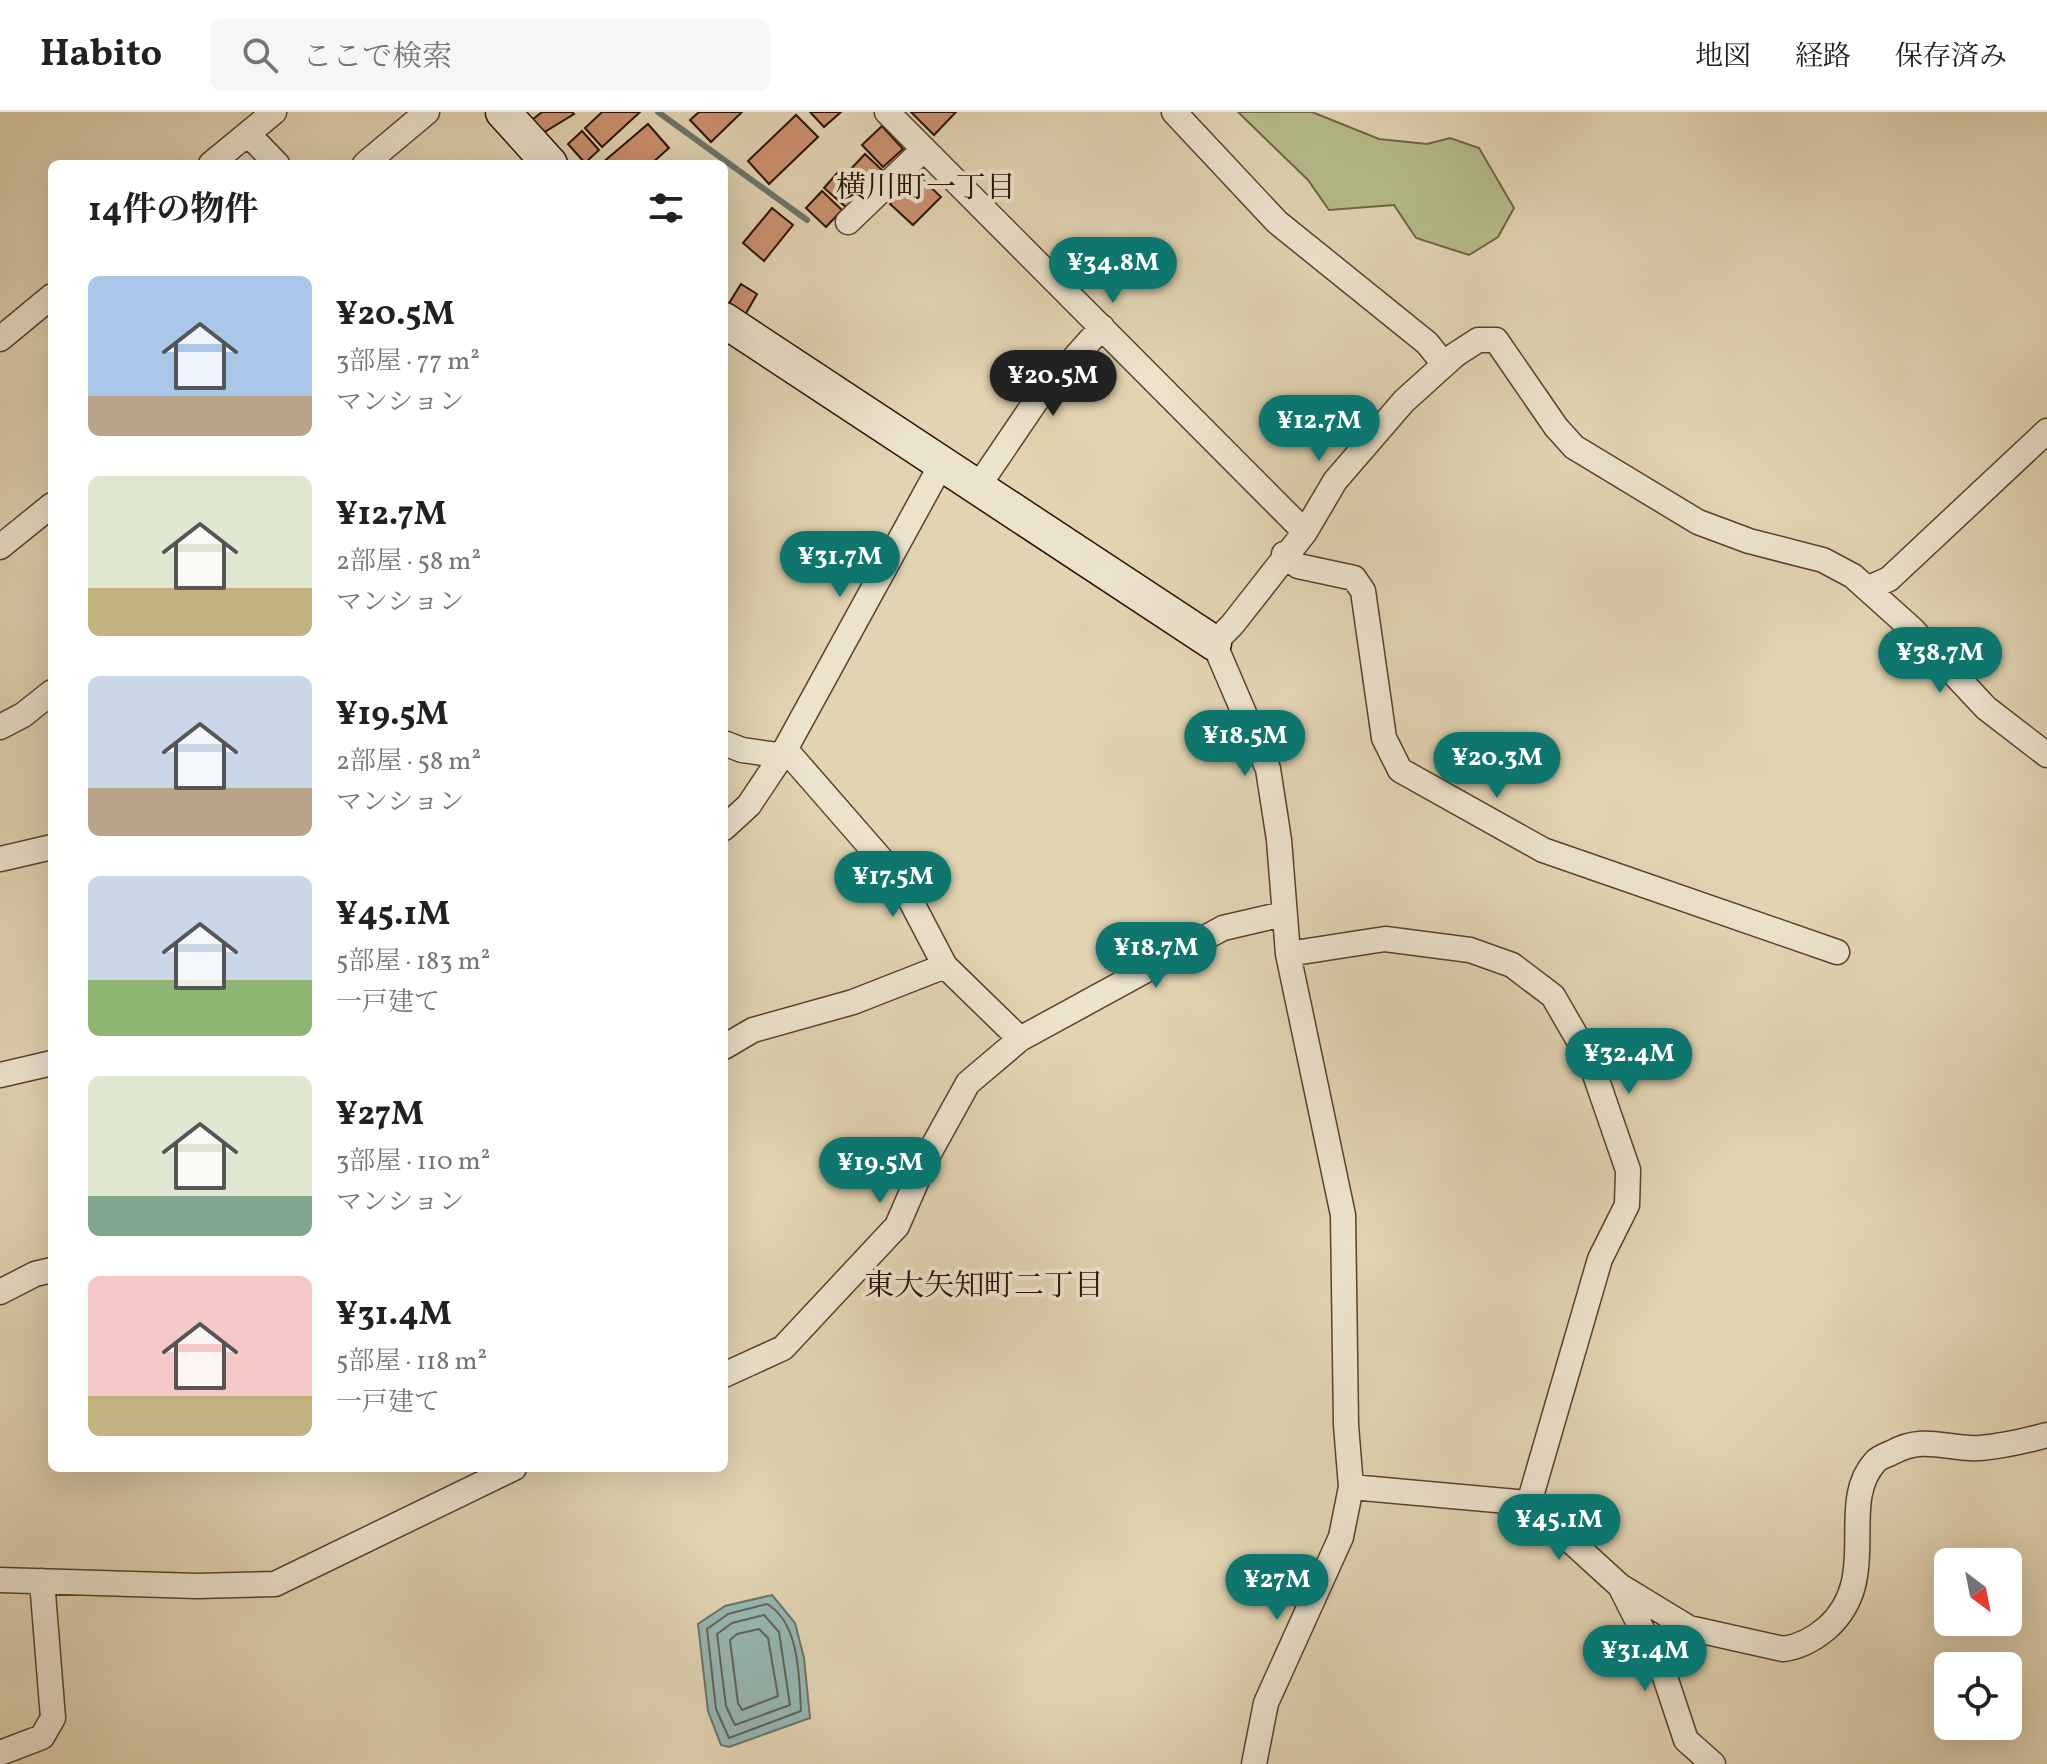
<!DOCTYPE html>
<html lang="ja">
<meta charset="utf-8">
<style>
body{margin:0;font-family:Vollkorn,"Noto Serif JP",serif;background:#f6f6f6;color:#202124;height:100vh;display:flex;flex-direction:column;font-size:30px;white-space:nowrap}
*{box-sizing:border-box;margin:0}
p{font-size:26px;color:#757577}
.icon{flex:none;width:44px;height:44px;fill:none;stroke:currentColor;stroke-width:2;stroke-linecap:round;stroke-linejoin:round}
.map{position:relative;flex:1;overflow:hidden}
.panel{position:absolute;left:48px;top:48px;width:680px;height:1312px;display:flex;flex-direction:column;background:#fff;border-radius:12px;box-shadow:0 8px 32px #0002}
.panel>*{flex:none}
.needle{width:52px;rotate:148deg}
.controls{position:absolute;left:1934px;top:1436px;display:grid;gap:16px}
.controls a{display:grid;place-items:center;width:88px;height:88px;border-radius:12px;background:#fff;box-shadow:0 8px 32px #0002;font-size:40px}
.price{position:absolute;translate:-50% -68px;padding:0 18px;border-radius:28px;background:#0f766e;color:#fff;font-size:26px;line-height:52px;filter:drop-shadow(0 2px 4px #0008)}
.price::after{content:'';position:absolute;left:50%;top:48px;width:24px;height:18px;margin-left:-12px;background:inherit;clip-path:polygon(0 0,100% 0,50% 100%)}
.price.selected{background:#222;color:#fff}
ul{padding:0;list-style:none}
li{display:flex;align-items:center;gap:24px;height:200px;padding:0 40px}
li span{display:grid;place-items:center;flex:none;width:224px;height:160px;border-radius:12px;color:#555}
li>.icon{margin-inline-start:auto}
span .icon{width:96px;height:96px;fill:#fffc;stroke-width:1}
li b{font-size:34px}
h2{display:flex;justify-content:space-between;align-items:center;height:96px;padding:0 40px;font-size:34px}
header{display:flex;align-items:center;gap:48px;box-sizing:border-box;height:112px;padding:0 40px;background:#fff;border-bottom:2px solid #e0e0e0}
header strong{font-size:38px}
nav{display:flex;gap:44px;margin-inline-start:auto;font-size:28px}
.search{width:560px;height:72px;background:#f6f6f6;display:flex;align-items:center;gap:20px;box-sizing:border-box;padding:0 28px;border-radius:12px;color:#757577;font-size:30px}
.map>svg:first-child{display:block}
.green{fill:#b6bc8a;stroke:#706645;stroke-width:2}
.water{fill:#96b7b3;stroke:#6b756b;stroke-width:2}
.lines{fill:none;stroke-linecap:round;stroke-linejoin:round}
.shore{stroke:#60645a;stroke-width:2}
.stream{stroke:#6b756b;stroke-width:6}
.building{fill:#cc906f;stroke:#2a1100;stroke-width:2}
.street-casing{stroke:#58422c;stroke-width:27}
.secondary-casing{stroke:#2a1100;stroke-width:37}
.street{stroke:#ece3cd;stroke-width:24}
.secondary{stroke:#ece3cd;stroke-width:34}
.labels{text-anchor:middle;stroke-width:8;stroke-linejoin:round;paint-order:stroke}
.neighbourhood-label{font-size:30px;fill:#2a1100;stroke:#ece3cd}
</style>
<header>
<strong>Habito</strong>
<div class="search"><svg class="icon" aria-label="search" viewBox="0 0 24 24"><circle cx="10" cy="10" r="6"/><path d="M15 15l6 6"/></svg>ここで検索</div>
<nav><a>地図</a><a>経路</a><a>保存済み</a></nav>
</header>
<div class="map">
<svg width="2047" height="1652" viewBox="0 0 2047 1652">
<rect width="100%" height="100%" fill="#e2d4b2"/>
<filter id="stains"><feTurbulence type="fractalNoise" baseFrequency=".0025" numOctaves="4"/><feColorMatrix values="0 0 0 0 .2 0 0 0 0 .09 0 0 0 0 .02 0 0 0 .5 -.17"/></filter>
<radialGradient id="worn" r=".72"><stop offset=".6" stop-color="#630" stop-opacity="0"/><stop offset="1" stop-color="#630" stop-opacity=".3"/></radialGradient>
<!-- green -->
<path class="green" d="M1238 0H1312L1379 27 1427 32 1450 26 1479 36 1514 96 1498 125 1469 143 1416 126 1394 93 1329 98 1308 68Z"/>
<!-- water -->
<path class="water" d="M772 1483 795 1511 804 1546 810 1606 729 1635 721 1633 708 1599 698 1512 725 1494Z"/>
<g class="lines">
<!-- shore -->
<path class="shore" d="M767 1492C800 1511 799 1566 801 1599L729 1626 716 1597 707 1517 728 1502Z
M764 1503 779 1520 790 1593 735 1613 726 1594 717 1522 732 1511Z
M759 1517 768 1526 778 1584 742 1598 738 1591 730 1528 737 1522Z"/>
<!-- stream -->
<path class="stream" d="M658 0 807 108"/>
</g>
<!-- building -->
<path class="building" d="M542 0H572L574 2 543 21 532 8Z
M602 0H640L602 35 585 16Z
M699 0H742L711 30 690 8Z
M810 0H841L824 15Z
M911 0H956L934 23Z
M796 3 818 25 769 72 748 49Z
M648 12 669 36 651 52H601Z
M882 14 903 37 883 55 862 33Z
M582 19 599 38 585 51 568 32Z
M865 42 883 59 865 77 848 60Z
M839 59 862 79 847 96 824 76Z
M918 63 941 85 913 113 890 92Z
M822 79 842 98 826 115 806 96Z
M772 96 793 113 764 149 743 131Z
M741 172 757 182 745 203 728 193Z"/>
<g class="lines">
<defs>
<path id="street" d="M887 0 1305 420
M1174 0 1277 110 1427 231 1444 252
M248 22 277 52
M211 52 274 0
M365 52 427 0
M848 110 924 37
M0 227 52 184
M977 376 1036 289 1102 215
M0 435 52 393
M1284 442 1298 454 1354 466 1363 479 1384 626 1400 658 1543 738 1837 840
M1869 476 1889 467 2047 319
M0 615 23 603 52 580
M724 631 742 638 792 645 901 770 945 854 1020 927
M724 716 749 693 781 645 941 353
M0 747 52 735
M1288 842 1385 827 1470 838 1512 853 1553 884 1590 948 1628 1058 1627 1093 1600 1147 1529 1391
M724 935 753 918 853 890 945 854
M0 963 52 951
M0 1180 35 1162 52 1158
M724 1263 783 1236 897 1114 927 1045 968 971 1020 927 1223 816 1283 802
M1351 1375 1529 1391 1620 1474 1689 1516 1783 1537C1800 1535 1814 1527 1827 1516 1883 1466 1836 1393 1875 1350 1878 1346 1886 1343 1891 1341 1926 1322 1945 1338 1980 1336 2003 1334 2025 1329 2047 1323
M0 1468 197 1474 275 1472 514 1356
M1621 1476 1663 1559 1686 1628 1713 1652
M0 1641 42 1625 53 1606 42 1469
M1254 1652 1266 1591 1341 1425 1351 1375 1346 1313 1343 1103 1288 842 1279 728 1268 657 1214 531 1232 513 1305 420 1335 369 1404 289 1455 243 1478 228H1496L1556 315 1574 335 1698 410 1749 429 1823 448 1853 464 1912 517 1986 596 2047 643"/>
<path id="secondary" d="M503 0 550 52
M724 208 1214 531"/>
</defs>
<!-- street casing -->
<use href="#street" class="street-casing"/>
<!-- secondary casing -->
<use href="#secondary" class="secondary-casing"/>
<!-- street -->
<use href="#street" class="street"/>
<!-- secondary -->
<use href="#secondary" class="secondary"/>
</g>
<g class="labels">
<!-- neighbourhood labels -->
<g class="neighbourhood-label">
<text x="926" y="85">横川町一丁目</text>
<text x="984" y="1183">東大矢知町二丁目</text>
</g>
</g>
<rect width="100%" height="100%" filter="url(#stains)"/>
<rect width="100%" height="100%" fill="url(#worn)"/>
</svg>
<div class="controls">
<a><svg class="needle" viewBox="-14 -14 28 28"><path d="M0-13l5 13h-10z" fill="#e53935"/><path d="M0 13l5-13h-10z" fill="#757577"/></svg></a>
<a><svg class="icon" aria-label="locate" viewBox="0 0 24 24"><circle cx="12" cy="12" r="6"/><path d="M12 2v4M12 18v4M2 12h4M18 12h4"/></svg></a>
</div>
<b class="price" style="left:1113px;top:193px">¥34.8M</b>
<b class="price selected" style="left:1053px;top:306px">¥20.5M</b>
<b class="price" style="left:1319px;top:351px">¥12.7M</b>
<b class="price" style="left:840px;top:487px">¥31.7M</b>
<b class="price" style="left:1940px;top:583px">¥38.7M</b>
<b class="price" style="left:1245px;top:666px">¥18.5M</b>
<b class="price" style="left:1497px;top:688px">¥20.3M</b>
<b class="price" style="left:893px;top:807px">¥17.5M</b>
<b class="price" style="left:1156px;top:878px">¥18.7M</b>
<b class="price" style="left:1629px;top:984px">¥32.4M</b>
<b class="price" style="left:880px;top:1093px">¥19.5M</b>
<b class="price" style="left:1559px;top:1450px">¥45.1M</b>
<b class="price" style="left:1277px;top:1510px">¥27M</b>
<b class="price" style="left:1645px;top:1581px">¥31.4M</b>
<section class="panel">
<h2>14件の物件<svg class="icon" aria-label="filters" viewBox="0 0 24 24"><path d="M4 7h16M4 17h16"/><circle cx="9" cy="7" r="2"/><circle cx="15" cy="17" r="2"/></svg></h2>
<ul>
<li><span style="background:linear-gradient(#a9c7e8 75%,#b9a48a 0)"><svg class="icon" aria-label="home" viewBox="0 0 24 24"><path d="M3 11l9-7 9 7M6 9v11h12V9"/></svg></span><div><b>¥20.5M</b><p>3部屋 · 77 m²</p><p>マンション</p></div></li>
<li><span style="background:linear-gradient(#dfe7d0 70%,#c2b280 0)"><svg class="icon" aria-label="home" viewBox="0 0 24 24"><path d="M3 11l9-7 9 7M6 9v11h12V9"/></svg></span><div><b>¥12.7M</b><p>2部屋 · 58 m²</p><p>マンション</p></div></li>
<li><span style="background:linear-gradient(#c9d6e8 70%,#b9a48a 0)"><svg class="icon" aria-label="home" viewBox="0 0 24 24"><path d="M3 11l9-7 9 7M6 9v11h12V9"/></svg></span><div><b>¥19.5M</b><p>2部屋 · 58 m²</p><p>マンション</p></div></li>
<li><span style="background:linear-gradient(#c9d6e8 65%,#8fb573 0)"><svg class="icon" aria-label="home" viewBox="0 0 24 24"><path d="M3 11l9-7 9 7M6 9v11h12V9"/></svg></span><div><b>¥45.1M</b><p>5部屋 · 183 m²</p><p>一戸建て</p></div></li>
<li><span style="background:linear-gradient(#dfe7d0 75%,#7fa58c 0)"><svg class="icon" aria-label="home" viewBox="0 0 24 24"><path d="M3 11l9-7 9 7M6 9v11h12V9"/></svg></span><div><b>¥27M</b><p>3部屋 · 110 m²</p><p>マンション</p></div></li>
<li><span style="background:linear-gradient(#f6c9c9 75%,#c2b280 0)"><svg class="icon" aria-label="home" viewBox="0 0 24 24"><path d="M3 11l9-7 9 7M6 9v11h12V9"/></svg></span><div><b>¥31.4M</b><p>5部屋 · 118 m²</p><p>一戸建て</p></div></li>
</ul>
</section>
</div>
